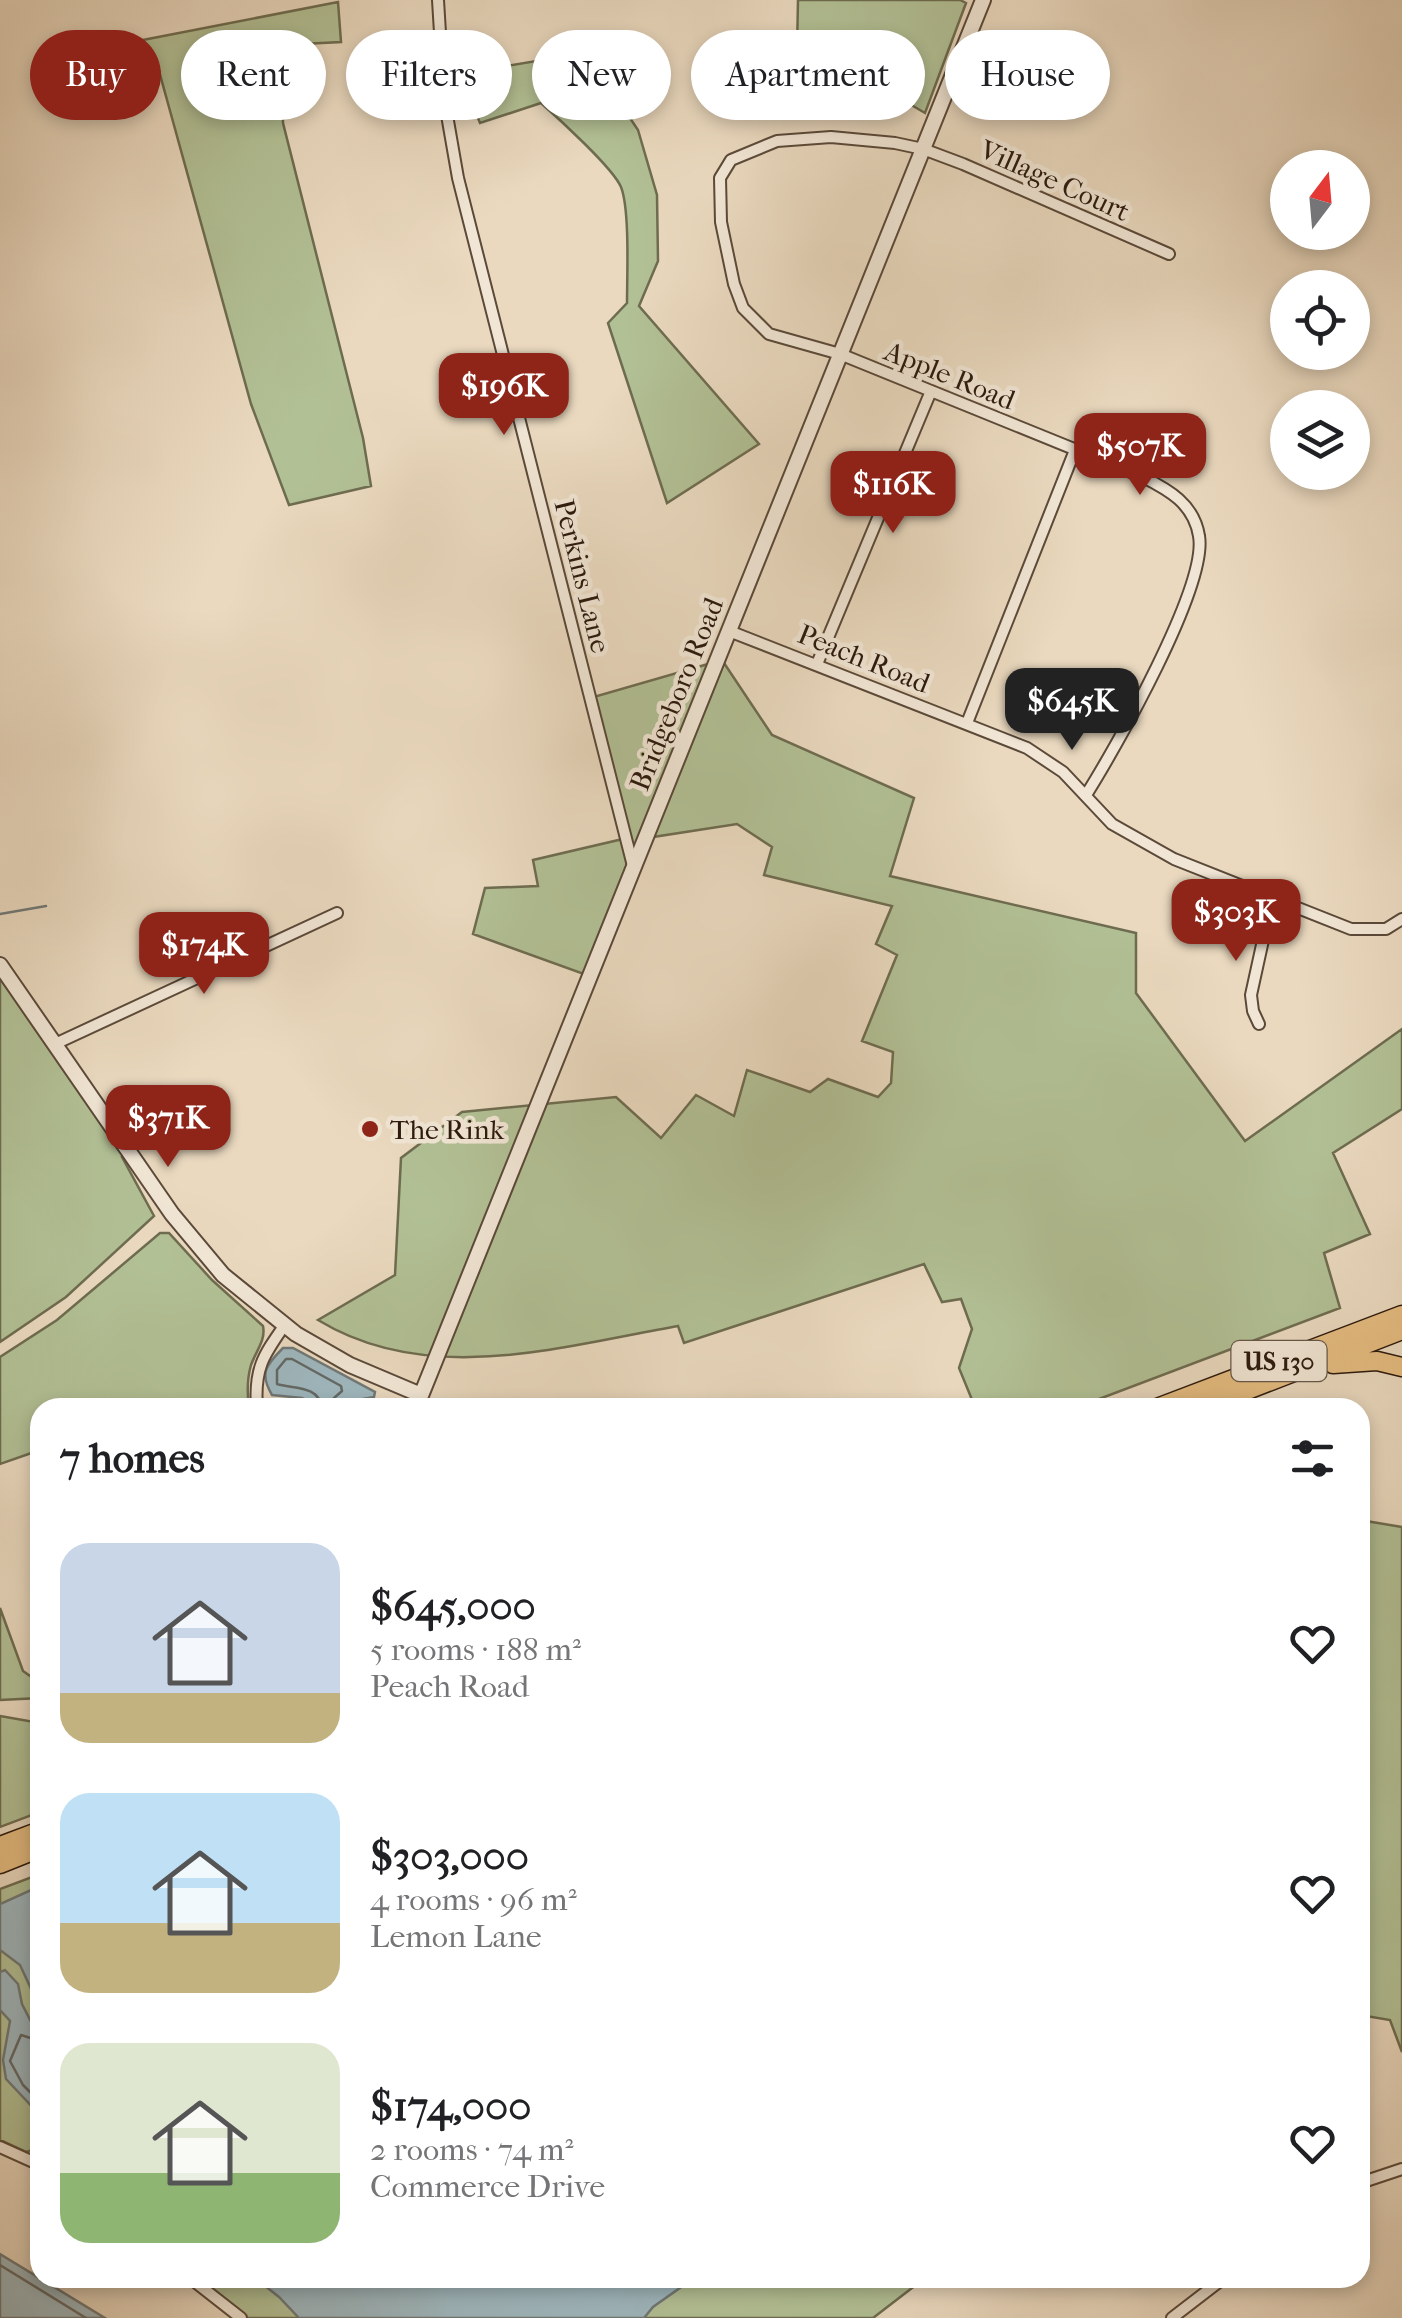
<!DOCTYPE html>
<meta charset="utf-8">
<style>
body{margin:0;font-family:"IM FELL French Canon",serif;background:#f6f6f6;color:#202124;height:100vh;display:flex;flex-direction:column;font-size:38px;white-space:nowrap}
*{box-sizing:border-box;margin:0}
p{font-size:32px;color:#757577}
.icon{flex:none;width:55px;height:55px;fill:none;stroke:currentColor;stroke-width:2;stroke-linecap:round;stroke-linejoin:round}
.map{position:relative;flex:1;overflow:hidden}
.sheet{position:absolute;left:30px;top:1398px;width:1340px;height:890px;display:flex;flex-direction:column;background:#fff;border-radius:30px;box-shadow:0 5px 15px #0003}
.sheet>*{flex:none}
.top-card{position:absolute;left:30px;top:30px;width:1342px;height:90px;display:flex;gap:20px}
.needle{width:65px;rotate:16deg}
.controls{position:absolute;left:1270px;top:150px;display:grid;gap:20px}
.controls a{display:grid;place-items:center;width:100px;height:100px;border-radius:50%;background:#fff;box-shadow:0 5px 15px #0003;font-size:50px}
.price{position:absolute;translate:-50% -85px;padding:0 22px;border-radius:20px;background:#8f2418;color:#fff;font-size:32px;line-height:65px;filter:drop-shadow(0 2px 5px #0008)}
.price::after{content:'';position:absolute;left:50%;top:60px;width:30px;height:22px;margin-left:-15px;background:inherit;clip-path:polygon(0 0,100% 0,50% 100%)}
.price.on{background:#222;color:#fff}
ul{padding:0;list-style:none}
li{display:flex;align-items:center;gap:30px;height:250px;padding:0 30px}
li span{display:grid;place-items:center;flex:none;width:280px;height:200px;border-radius:30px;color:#555}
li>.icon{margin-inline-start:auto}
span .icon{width:120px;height:120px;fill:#fffc;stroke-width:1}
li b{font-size:42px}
h2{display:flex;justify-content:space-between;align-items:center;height:120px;padding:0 30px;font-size:42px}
.pill{padding:0 35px;border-radius:45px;background:#fff;box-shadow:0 5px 15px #0003;font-size:35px;line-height:90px}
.pill.on{background:#8f2418;color:#fff}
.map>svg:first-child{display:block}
.green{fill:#b2c095;stroke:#6e6c50;stroke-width:2.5}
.water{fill:#9eb7be;stroke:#707877;stroke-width:2.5}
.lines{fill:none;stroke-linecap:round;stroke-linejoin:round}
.shore{stroke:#646865;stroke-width:2.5}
.stream{stroke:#707877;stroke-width:2.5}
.minor-casing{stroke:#5b4939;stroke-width:14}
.tertiary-casing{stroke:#5b4939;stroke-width:18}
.trunk-casing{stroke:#2b190c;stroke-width:21}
.minor{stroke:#f1e6d5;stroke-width:10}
.tertiary{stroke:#f1e6d5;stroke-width:14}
.trunk{stroke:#e5bc80;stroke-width:18}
.poi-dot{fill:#8f2418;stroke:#f1e6d5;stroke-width:4}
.labels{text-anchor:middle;stroke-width:9;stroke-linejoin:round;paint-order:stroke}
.shield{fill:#f1e6d5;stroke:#665648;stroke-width:2.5}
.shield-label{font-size:25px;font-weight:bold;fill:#2b190c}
.street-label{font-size:28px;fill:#2b190c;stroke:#f1e6d5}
.poi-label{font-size:28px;fill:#2b190c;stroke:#f1e6d5;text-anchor:start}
</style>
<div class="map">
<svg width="1402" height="2318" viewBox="0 0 1402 2318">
<rect width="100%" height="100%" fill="#ead9bf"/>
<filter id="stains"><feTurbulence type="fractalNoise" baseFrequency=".002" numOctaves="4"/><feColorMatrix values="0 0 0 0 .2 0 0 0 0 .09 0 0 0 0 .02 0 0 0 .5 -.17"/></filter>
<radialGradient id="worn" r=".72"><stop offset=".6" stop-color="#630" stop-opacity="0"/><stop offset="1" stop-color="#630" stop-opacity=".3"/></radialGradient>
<!-- green -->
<path class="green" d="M798 0H960L966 3 925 113 891 93 830 94 797 50Z
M338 2 341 42 282 45 283 123 363 438 371 486 289 505 251 404 159 71 121 68 112 46Z
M560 57 585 88 614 94 638 130 657 195 658 261 639 306 759 444 667 503 608 323 627 303C627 277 630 210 621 187 613 168 558 118 541 103L480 123 460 74Z
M722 660 772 735 914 798 890 876 1136 933V993L1245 1141 1402 1029V1109L1333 1153 1370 1234 1324 1253 1340 1308 1078 1407H975L959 1368 972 1329 961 1299 942 1302 924 1264 684 1343 678 1326C560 1347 428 1387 318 1320L395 1275 401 1158 462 1112 616 1097 661 1138 696 1095 734 1116 747 1070 810 1092 828 1079 878 1097 891 1083 893 1052 862 1041 897 955 876 944 892 906 764 875 772 847 737 824 647 838 592 977 473 934 485 888 538 886 533 860 627 838 590 698Z
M0 965 129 1153 122 1157 154 1216 66 1297 0 1342Z
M160 1233H169L212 1280 263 1326C266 1340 256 1351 251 1365 247 1379 247 1393 249 1407L40 1408V1450L0 1464V1357L57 1320Z
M1360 1520 1402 1527V2052L1390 2020 1360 2015Z
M0 1608 23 1671 40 1683V1698L0 1700Z
M0 1716 40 1723V1812L0 1827Z
M40 1874V2152L36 2149 26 2152 0 2140V1889Z
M194 2278H925L873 2318H244Z"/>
<!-- water -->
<path class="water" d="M283 1348H293L375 1392 374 1397 319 1407 302 1398 272 1395C259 1373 266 1365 283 1348Z
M40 1886V2008L20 1965 0 1950V1904Z
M5 1970 18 1984 22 2004 40 2039V2115L6 2079 3 2060 10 2021 0 2010V1972Z
M0 2254 105 2318H0Z
M255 2278H694L653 2307 644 2318H299L279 2297Z"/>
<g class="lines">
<!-- shore -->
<path class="shore" d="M322 1408C319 1385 293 1389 277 1384V1370L286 1359H292L341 1386 342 1391 334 1398 332 1408
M40 2041 21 2035 10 2061 23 2085 40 2102
M0 2265 86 2318"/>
<!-- stream -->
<path class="stream" d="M0 914 46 906"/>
<defs>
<path id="minor" d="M438 0 444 98 458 178 633 866
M729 631 1027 748 1063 772 1112 824 1174 859 1351 929H1386L1402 919
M817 664 931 391
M967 723 1075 450
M1086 795C1115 749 1208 586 1199 536 1194 504 1169 490 1143 477L840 354 769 334 743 308 734 284 721 222 720 178 731 160 777 141 831 137 895 143 923 149 963 164 1169 254
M1259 1024 1253 1011 1251 995 1272 899
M55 1044 337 913
M257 1408C254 1369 263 1356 284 1326
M0 2147 40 2165
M1360 2183 1402 2169
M190 2278 241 2318
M1172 2318 1224 2278"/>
<path id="tertiary" d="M0 965 172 1214 223 1275 296 1334 350 1365 421 1395
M416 1408 983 0"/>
<path id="trunk" d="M1333 1364 1377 1361 1402 1367
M1157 1408 1402 1315
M1201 1408 1402 1330
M0 1846 40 1831
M0 1864 40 1848"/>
</defs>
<!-- minor casing -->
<use href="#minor" class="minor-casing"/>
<!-- tertiary casing -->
<use href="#tertiary" class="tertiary-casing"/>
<!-- trunk casing -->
<use href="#trunk" class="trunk-casing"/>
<!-- minor -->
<use href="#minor" class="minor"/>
<!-- tertiary -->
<use href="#tertiary" class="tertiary"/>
<!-- trunk -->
<use href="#trunk" class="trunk"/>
</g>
<!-- markers -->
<circle class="poi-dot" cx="370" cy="1129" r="10"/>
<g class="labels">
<!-- shield labels -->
<rect class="shield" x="1231.5" y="1341" width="95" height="40" rx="8"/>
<g class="shield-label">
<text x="1279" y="1370">US 130</text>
</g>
<!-- street labels -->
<g class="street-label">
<text transform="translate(1055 180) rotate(24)" y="10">Village Court</text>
<text transform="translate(950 375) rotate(22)" y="10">Apple Road</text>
<text transform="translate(583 576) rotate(76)" y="10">Perkins Lane</text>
<text transform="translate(864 658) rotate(22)" y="10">Peach Road</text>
<text transform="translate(676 694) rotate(-68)" y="10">Bridgeboro Road</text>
</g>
<!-- poi labels -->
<g class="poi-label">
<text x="390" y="1139">The Rink</text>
</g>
</g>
<rect width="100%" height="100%" filter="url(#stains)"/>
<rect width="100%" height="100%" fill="url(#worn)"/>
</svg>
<div class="controls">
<a><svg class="needle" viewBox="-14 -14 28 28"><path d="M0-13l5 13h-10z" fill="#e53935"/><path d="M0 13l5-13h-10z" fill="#757577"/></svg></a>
<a><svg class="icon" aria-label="locate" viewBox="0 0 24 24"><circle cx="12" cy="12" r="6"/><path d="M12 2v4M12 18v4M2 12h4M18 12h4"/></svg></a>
<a><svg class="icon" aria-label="layers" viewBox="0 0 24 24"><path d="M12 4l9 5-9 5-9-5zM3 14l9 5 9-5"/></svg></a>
</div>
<b class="price" style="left:504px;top:438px">$196K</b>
<b class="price" style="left:1140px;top:498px">$507K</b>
<b class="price" style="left:893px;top:536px">$116K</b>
<b class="price on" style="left:1072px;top:753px">$645K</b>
<b class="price" style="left:1236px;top:964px">$303K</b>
<b class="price" style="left:204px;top:997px">$174K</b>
<b class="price" style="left:168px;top:1170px">$371K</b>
<div class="top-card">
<a class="pill on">Buy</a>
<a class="pill">Rent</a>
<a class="pill">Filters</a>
<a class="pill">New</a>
<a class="pill">Apartment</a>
<a class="pill">House</a>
</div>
<section class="sheet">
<h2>7 homes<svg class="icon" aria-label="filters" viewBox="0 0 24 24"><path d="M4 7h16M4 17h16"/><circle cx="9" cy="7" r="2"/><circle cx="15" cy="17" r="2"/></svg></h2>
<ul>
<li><span style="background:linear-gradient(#c9d6e8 75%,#c2b280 0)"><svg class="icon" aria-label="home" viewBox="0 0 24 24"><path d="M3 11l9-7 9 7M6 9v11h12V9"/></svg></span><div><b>$645,000</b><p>5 rooms · 188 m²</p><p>Peach Road</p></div><svg class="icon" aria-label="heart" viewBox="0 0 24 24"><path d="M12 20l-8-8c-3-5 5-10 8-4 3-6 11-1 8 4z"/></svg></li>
<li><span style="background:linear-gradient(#bfe0f5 65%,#c2b280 0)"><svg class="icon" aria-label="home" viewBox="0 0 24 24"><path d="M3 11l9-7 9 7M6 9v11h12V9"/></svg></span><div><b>$303,000</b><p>4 rooms · 96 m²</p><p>Lemon Lane</p></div><svg class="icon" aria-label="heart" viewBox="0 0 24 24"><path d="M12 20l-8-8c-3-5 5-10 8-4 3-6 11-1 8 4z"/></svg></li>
<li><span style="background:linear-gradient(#dfe7d0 65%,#8fb573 0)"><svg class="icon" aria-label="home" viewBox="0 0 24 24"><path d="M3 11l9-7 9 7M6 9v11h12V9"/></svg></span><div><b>$174,000</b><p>2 rooms · 74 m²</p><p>Commerce Drive</p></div><svg class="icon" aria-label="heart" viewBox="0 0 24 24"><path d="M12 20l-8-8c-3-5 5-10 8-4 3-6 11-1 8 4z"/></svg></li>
</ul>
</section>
</div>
